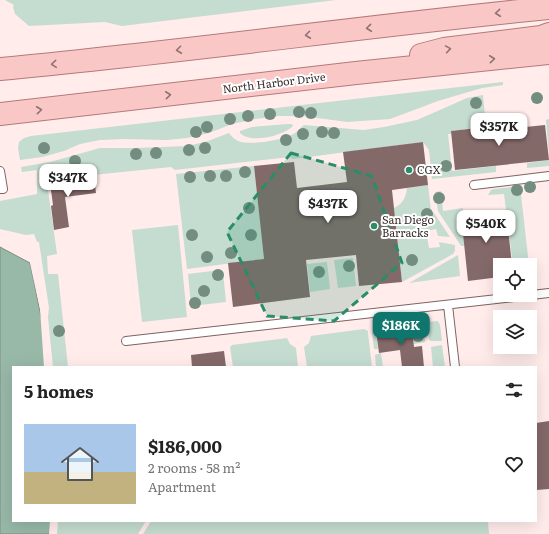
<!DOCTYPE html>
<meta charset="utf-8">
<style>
body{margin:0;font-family:Literata,serif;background:#f2f2f2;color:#222;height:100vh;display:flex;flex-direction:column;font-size:15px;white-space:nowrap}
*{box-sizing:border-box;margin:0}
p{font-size:13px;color:#767676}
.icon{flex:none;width:22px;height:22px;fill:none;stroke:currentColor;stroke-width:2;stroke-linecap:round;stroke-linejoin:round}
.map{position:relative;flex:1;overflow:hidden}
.drawer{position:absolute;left:12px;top:366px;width:525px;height:156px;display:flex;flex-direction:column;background:#fff;border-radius:0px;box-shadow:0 4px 16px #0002}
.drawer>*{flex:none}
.controls{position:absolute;left:493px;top:258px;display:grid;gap:8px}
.controls a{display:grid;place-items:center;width:44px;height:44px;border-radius:0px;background:#fff;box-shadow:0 4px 16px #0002;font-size:20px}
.price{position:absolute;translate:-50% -34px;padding:0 9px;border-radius:8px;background:#fff;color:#222;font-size:13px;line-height:26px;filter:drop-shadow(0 1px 2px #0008)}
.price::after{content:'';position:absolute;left:50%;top:24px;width:12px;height:9px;margin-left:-6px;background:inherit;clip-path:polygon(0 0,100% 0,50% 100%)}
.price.current{background:#0f766e;color:#fff}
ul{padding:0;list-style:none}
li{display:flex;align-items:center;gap:12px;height:100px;padding:0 12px}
li span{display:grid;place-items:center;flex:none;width:112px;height:80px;border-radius:0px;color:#555}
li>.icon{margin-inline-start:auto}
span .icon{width:48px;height:48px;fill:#fffc;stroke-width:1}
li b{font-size:17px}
h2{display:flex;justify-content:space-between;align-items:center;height:48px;padding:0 12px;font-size:17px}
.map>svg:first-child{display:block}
.green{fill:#c5dcd0}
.water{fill:#98b8a8;stroke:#7c8e83}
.pier{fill:#ffeceb}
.building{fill:#846969}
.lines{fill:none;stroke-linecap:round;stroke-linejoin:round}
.lane-casing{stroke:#7e6362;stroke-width:10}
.primary-casing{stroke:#b47979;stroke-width:24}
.lane{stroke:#fff;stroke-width:8}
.primary{stroke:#fac7c7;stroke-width:22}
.tree{fill:#738d81}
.oneway{stroke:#907272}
.marked{fill:#298d68;fill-opacity:0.2;stroke:#298d68;stroke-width:3;stroke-dasharray:8 5;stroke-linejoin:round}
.poi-dot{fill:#298d68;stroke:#fff;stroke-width:1.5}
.labels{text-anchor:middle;stroke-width:4;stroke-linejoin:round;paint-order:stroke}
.street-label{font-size:11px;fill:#392d2d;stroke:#fff}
.poi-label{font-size:11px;fill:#392d2d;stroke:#fff;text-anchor:start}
</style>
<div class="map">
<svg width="549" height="534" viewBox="0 0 549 534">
<rect width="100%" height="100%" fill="#ffeceb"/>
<!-- green -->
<path class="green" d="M5 0H336L122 26 105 22 29 26 15 14 13 7 14 5Z
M503 82V85L482 88 438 101 390 119 347 122 303 116H279L256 119 232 124 209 133 187 138 167 140 125 139 100 140 80 144 64 151 42 157 20 160 18 148 19 142 24 138 31 136Z
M483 95 486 127 451 131V134H448L452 171 496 166V172L432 179 429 150 423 142 293 159 290 157 175 170 171 167 93 175V177L47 183 57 254 47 256 48 274H58L68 367H53L48 317 49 308 39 242H37L34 234 26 235 0 229V201L37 194V170L22 172 21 167 50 162 100 148H135L188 146 208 141 229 133C231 136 234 139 238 141 249 146 285 140 295 133 298 131 301 127 304 125L364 130 384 127 417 120 467 98Z
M549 119V155L546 120Z
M287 124H292L293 126C283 136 251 144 240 133V131L252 127Z
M549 160V166L527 168V163Z
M254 166 264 259 187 269 176 174Z
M428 185 431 211 434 213 450 237 438 236 436 229 426 231 429 248 440 247 439 242 455 245V251L453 254 402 282 394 208C403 204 406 197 407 188Z
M520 186 529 265H513L504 194 488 195 491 190 494 189Z
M441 191 443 211 463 208 464 246H461L438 211 435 192Z
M178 225 187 317 142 322 132 230Z
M458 255 460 276 409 283Z
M353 258 356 286 338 288 334 260Z
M327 262 330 289 310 292 307 264Z
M220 270 223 272 226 302 191 306 188 274Z
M438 321 440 325 442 341H431L429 340 427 322Z
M423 322 425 342 414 344 412 327 376 331 378 349H374L372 332 374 328Z
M364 329 368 331V333L372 367H307L304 347 309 343 311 336Z
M287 338 290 344 296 348 298 367H233L230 347 232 345Z
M442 345 445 367H433L431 347Z
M381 353 383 367H376L375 355Z
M58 521H146L138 534H57Z
M151 521H488L489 534H143Z"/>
<!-- water -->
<path class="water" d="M0 247 30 263 43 326 48 367H13V521H54L53 534H0Z"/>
<!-- pier -->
<path class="pier" d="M31 262 45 326 50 367H44L40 309 30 263Z
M50 521H56L55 534H49Z"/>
<!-- building -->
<path class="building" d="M545 125 549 160 455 170 451 131 486 127V131Z
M423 142 428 185 392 190 402 282 359 286 356 255 306 260 310 297 233 307 228 263 264 259 254 166 294 162 297 188 347 182 343 152Z
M94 177 96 193 65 197 69 227 54 230 51 206 53 205 50 183Z
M506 210 512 265H500V277L468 281 461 215Z
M402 327 403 329 412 328 414 347 422 346 424 367H402L400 350 379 353 376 331 386 330V329Z
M224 351 226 367H192L191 355Z
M549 421V489L536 490V423Z"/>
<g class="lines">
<defs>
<path id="lane" d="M0 171 3 189H0
M474 185 549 176
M448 305 455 367
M126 341 549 293"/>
<path id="primary" d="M421 55 444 49 541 37 549 34
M0 69C183 52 366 26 549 8
M0 114 356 73 549 53"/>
</defs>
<!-- lane casing -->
<use href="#lane" class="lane-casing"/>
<!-- primary casing -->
<use href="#primary" class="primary-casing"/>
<!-- lane -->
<use href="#lane" class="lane"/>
<!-- primary -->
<use href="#primary" class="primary"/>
</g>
<!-- trees -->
<g class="tree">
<circle cx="537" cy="98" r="6"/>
<circle cx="476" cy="103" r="6"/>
<circle cx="299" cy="112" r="6"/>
<circle cx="311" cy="113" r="6"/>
<circle cx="270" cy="114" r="6"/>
<circle cx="248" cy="116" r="6"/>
<circle cx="230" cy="119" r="6"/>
<circle cx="207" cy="127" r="6"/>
<circle cx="196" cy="132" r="6"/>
<circle cx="322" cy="132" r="6"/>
<circle cx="334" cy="133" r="6"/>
<circle cx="303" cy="134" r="6"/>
<circle cx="286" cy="140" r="6"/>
<circle cx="44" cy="148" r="6"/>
<circle cx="205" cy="148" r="6"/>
<circle cx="189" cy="150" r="6"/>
<circle cx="156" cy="153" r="6"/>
<circle cx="136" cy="154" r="6"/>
<circle cx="75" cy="161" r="6"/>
<circle cx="446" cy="166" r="6"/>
<circle cx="245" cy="172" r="6"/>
<circle cx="210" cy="176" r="6"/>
<circle cx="226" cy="176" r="6"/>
<circle cx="190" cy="177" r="6"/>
<circle cx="530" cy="187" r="6"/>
<circle cx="517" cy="190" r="6"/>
<circle cx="439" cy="198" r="6"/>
<circle cx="249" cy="208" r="6"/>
<circle cx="427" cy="214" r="6"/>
<circle cx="192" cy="235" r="6"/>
<circle cx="251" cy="235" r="6"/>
<circle cx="231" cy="253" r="6"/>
<circle cx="207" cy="257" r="6"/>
<circle cx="412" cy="260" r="6"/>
<circle cx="349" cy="266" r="6"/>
<circle cx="319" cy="272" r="6"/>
<circle cx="218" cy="275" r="6"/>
<circle cx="204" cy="291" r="6"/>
<circle cx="195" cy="303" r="6"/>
<circle cx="59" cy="331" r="6"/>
<circle cx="418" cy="336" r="6"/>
</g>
<!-- one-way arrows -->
<defs><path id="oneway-chevron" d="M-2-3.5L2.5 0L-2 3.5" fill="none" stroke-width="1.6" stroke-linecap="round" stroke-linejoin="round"/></defs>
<g class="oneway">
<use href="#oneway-chevron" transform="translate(498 13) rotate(174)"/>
<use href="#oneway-chevron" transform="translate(369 28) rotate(174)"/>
<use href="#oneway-chevron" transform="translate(308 35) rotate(173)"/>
<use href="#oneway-chevron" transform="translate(448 49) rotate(-9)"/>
<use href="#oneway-chevron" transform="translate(179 50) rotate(173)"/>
<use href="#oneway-chevron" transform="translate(492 59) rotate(-6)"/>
<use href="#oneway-chevron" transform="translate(54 64) rotate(175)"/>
<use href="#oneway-chevron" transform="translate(168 95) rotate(-6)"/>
<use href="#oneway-chevron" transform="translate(39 110) rotate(-6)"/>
</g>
<!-- marked area -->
<path class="marked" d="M291 153 372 176 402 263 334 321 267 316 227 232Z"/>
<!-- markers -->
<g class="poi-dot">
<circle cx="409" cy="170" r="4"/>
<circle cx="374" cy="226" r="4"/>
</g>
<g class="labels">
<!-- street labels -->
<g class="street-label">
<text transform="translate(274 83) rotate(-7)" y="4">North Harbor Drive</text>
</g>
<!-- poi labels -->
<g class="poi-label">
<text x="417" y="174">CGX</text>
<text x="382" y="224">San Diego<tspan x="382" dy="13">Barracks</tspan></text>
</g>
</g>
</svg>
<div class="controls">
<a><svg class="icon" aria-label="locate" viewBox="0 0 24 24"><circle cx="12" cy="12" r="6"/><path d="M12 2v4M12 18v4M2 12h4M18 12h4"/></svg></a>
<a><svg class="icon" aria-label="layers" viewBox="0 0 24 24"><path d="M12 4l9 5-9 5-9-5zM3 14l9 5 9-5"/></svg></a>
</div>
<b class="price" style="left:499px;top:147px">$357K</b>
<b class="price" style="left:68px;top:198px">$347K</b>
<b class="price" style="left:328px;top:224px">$437K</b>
<b class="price" style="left:486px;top:244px">$540K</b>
<b class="price current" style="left:401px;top:346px">$186K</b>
<section class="drawer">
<h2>5 homes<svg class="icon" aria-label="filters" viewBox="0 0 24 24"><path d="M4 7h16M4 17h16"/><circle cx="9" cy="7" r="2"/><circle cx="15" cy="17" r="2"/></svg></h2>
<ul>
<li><span style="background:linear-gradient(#a9c7e8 60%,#c2b280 0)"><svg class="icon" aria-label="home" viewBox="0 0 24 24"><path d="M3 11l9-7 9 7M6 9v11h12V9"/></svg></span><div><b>$186,000</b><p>2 rooms · 58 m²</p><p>Apartment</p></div><svg class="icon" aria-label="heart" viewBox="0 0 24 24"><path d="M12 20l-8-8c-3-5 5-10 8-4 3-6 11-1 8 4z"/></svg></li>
</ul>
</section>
</div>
